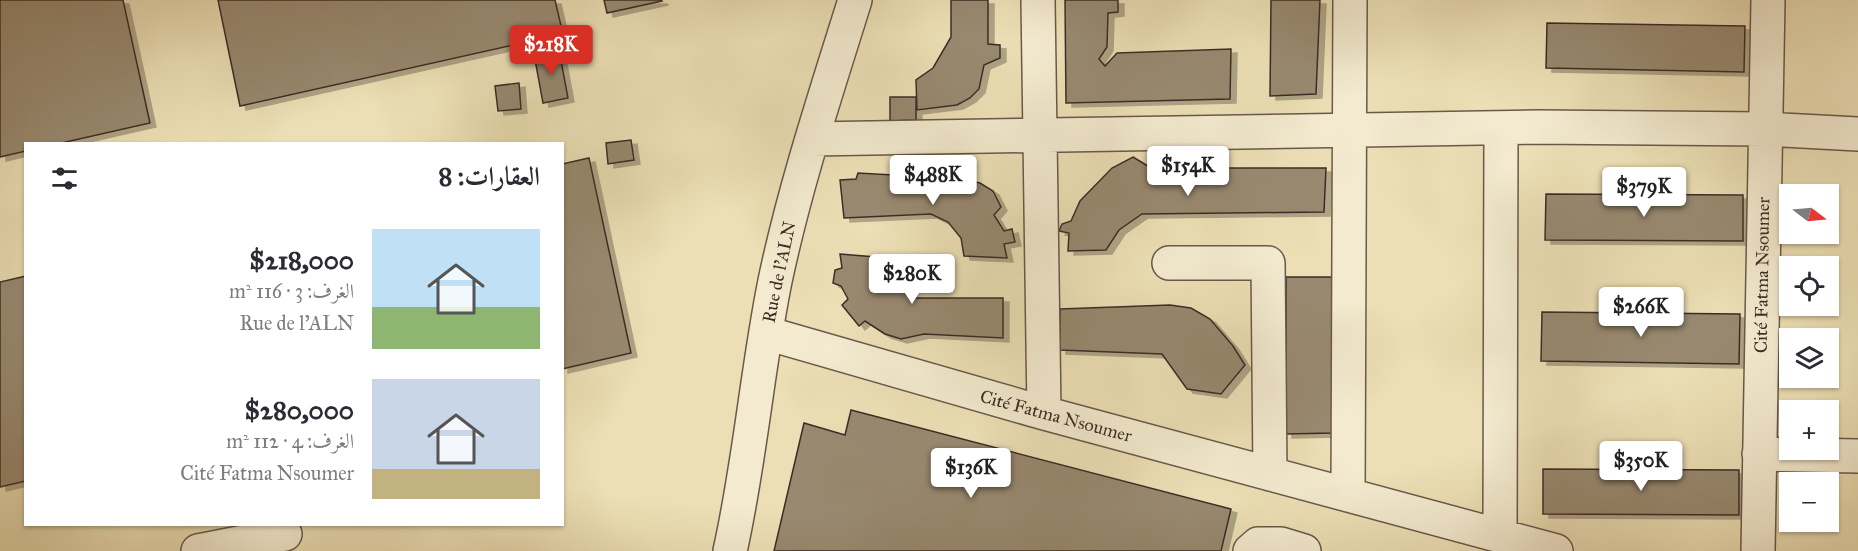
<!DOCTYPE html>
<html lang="ar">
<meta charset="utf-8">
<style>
body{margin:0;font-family:"IM FELL Great Primer",Amiri,serif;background:#f2f2f3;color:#2b2b33;direction:rtl;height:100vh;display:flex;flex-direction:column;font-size:22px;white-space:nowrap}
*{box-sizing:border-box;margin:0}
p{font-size:20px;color:#7c7c81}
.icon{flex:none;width:33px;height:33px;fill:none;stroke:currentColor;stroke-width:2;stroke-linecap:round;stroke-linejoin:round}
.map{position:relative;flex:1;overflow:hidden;direction:ltr}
.panel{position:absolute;left:24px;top:142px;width:540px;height:384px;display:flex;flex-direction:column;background:#fff;border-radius:0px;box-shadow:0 2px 4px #0004;direction:rtl}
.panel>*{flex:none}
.needle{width:39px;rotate:106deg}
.fabs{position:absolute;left:1779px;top:184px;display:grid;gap:12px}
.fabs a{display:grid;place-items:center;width:60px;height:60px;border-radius:0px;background:#fff;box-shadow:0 2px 4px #0004;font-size:30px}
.price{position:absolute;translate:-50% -51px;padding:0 14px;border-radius:6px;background:#fff;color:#222;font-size:20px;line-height:39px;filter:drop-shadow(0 2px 3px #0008)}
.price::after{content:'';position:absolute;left:50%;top:36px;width:18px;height:14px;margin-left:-9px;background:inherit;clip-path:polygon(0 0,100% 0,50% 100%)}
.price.current{background:#d93025;color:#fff}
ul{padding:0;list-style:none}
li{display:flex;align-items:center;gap:18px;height:150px;padding:0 24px}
li span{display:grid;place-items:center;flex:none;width:168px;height:120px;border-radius:0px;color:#555}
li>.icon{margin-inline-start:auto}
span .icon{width:72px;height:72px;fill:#fffc;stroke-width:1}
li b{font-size:26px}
h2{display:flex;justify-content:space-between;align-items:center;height:72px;padding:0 24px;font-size:26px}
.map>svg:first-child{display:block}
.building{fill:#988970;stroke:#3d2c26;stroke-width:1.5;filter:url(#shadow)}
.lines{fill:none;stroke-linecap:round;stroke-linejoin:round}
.minor-casing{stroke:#69594a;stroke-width:36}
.minor{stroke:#f3eacf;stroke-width:33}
.labels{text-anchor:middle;stroke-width:6;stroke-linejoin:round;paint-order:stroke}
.street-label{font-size:18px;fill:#3d2c26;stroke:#f3eacf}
</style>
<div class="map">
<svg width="1858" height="551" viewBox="0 0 1858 551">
<defs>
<filter id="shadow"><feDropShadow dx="6" dy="4" stdDeviation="0" flood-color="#0004"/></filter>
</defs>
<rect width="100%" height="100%" fill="#ecdfb5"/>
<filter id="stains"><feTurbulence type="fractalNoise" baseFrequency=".00333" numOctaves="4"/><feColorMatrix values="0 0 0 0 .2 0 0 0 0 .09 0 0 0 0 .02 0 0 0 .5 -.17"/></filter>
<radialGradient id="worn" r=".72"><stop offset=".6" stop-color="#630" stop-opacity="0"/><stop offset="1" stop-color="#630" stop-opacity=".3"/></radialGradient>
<!-- building -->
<path class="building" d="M0 0H123L150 123 57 144H26V151L0 157Z
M218 0H555L563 34 240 106Z
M604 0H661L662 1 607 13Z
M951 0H988V44L1000 45V58L984 65 979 89 970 98 957 105 917 110 916 80 933 68 951 37Z
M1065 0H1118V12L1108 13 1107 47 1099 59 1105 66 1117 53 1231 49 1230 99 1066 103Z
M1271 0H1320L1316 94 1270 96Z
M1547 23 1745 26 1744 72 1546 68Z
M559 50 568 98 543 103 534 54Z
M519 83 521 109 498 111 495 86Z
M890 97H916V120L890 121Z
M631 140 634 160 608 164 606 143Z
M1133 157 1151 168H1326L1324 212 1142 214 1119 230 1106 250 1068 251 1069 233 1059 231 1062 224 1071 221 1080 201 1112 168Z
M589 158 631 353 562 369V164Z
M951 167 958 169 961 179 980 183 993 191 1001 207 994 215 1004 231 1012 229 1015 242 1004 244 1007 258 964 256 961 238 948 222 931 214 844 218 840 180 856 179 858 173 947 178Z
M1546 194 1743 195V241L1545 240Z
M840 254 876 257 894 283 914 298H1003V338L924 334 901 339 885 334 865 321 859 326 842 305 848 299 841 286 833 283 835 270 842 268Z
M26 276V481L0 487V282Z
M1286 277H1333V433L1286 434Z
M1170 305 1191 308 1210 319 1233 346 1245 365 1221 394 1187 389 1162 354 1060 350V309Z
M1542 312 1740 314 1739 364 1541 361Z
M851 410 1231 509 1221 551H774L804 423 845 435Z
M1543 469 1739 470V515L1543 514Z"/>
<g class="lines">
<defs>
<path id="minor" d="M1038 0 1044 413
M812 139 1537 127 1765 129 1858 134
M1169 263H1268L1270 474
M766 333 1044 413 1556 551
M1759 454 1858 456
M1348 495 1350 0
M1500 536 1501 128
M198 551 285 534
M730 551C750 462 757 370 775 281 795 186 826 93 855 0
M1250 551 1258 544H1281L1304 551
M1758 551 1768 0"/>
</defs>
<!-- minor casing -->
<use href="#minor" class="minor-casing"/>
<!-- minor -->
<use href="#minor" class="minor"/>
</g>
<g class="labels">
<!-- street labels -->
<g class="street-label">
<text transform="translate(779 272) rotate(-78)" y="6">Rue de l'ALN</text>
<text transform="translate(1762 275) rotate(-89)" y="6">Cité Fatma Nsoumer</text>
<text transform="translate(1056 416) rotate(15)" y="6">Cité Fatma Nsoumer</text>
</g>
</g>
<rect width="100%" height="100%" filter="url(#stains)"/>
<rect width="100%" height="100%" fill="url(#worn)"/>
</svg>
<div class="fabs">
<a><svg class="needle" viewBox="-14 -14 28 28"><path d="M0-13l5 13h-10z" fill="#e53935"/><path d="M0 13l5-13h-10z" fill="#7c7c81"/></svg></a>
<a><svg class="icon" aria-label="locate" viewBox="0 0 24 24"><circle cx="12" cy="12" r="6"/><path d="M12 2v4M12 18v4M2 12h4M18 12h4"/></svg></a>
<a><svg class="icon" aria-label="layers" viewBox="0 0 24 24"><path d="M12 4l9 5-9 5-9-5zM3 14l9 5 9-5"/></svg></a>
<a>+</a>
<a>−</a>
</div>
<b class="price current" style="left:551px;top:76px">$218K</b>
<b class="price" style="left:1188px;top:197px">$154K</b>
<b class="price" style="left:933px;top:206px">$488K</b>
<b class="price" style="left:1644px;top:218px">$379K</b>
<b class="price" style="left:912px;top:305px">$280K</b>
<b class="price" style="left:1641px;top:338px">$266K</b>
<b class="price" style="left:1641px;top:492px">$350K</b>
<b class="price" style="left:971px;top:499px">$136K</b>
<section class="panel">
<h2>العقارات: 8<svg class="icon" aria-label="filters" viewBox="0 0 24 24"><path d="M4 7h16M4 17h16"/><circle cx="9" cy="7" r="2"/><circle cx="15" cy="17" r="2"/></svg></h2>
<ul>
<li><span style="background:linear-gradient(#bfe0f5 65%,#8fb573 0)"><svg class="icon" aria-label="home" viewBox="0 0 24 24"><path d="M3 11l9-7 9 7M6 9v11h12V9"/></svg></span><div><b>$218,000</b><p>الغرف: 3 · 116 m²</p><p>Rue de l'ALN</p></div></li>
<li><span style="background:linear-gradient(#c9d6e8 75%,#c2b280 0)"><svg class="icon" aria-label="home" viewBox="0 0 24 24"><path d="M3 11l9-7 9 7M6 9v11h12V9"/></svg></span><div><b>$280,000</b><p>الغرف: 4 · 112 m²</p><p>Cité Fatma Nsoumer</p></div></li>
</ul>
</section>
</div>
